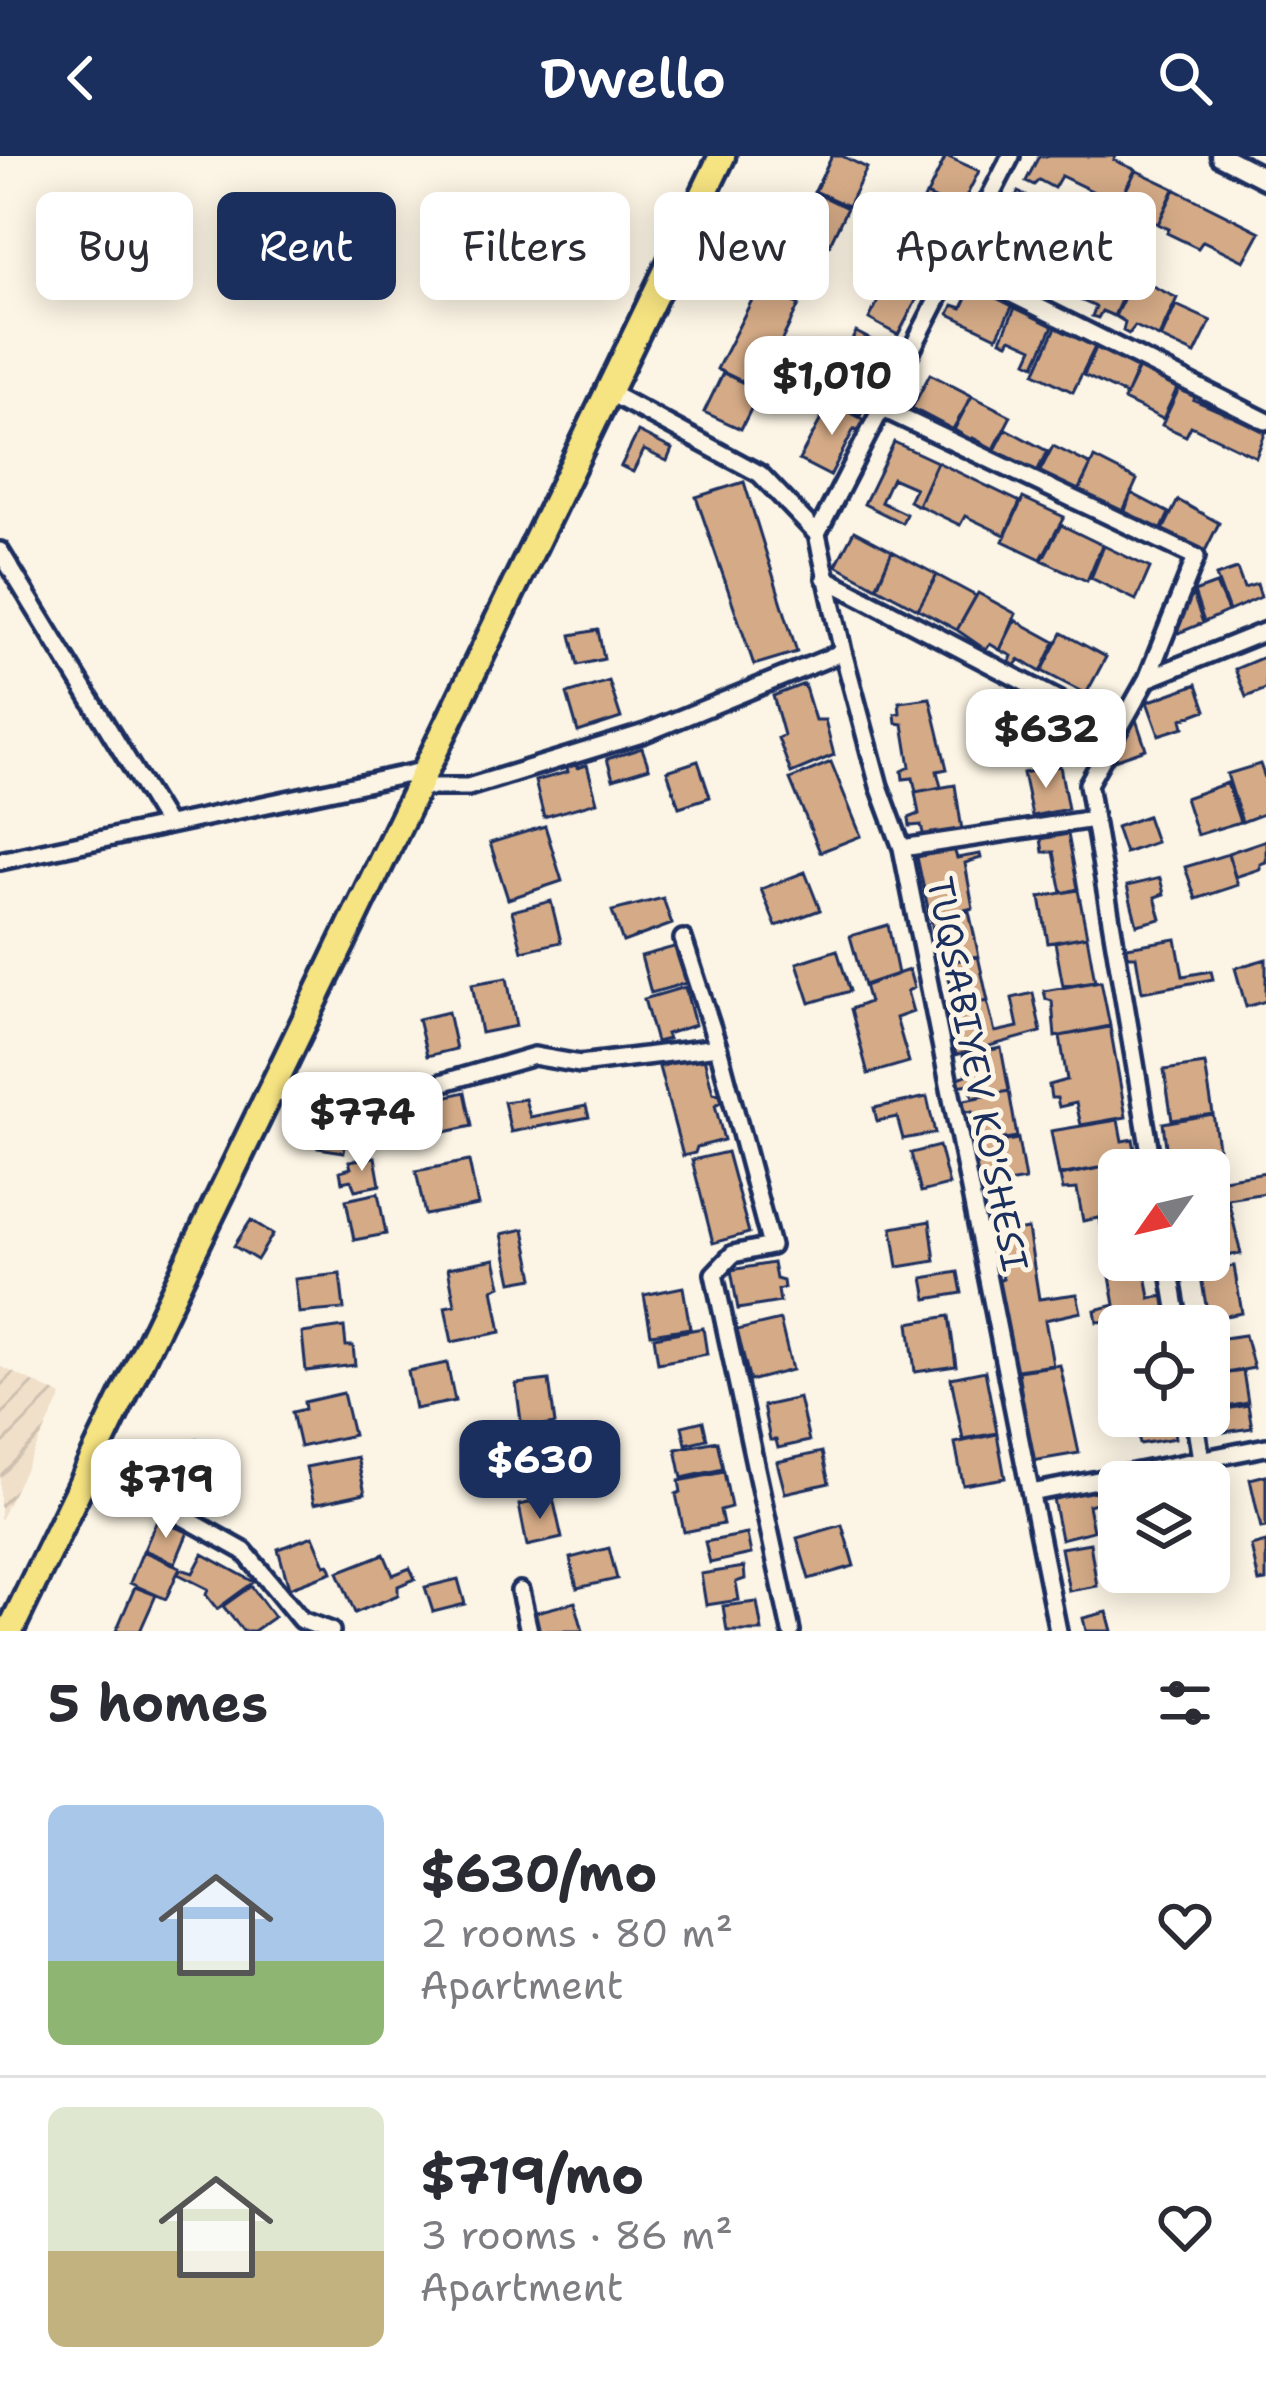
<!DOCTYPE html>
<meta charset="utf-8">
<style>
body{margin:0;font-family:"Shantell Sans",sans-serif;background:#f7f7f7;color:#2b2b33;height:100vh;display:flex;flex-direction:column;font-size:45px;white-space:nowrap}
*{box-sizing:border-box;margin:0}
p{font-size:39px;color:#7c7c81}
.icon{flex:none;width:66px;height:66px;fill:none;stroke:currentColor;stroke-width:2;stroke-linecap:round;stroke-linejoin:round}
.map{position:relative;height:1475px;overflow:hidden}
.panel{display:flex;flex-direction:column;background:#fff;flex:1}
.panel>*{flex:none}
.top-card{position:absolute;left:36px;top:36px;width:1194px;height:108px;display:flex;gap:24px}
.needle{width:78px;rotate:236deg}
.fabs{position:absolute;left:1098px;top:993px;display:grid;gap:24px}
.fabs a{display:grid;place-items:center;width:132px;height:132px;border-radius:18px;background:#fff;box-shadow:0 6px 30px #0003;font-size:60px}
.price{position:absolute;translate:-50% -102px;padding:0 27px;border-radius:24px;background:#fff;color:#222;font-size:39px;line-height:78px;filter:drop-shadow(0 3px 6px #0008)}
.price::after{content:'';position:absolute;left:50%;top:72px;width:36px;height:27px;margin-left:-18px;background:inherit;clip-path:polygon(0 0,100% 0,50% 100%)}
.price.selected{background:#1b2f5e;color:#fff}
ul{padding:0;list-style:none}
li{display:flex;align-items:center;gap:36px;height:300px;padding:0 48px}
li+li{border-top:3px solid #e1e1e2}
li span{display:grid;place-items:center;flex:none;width:336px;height:240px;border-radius:18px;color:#555}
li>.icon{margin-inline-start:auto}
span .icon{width:144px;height:144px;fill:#fffc;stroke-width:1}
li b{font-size:51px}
h2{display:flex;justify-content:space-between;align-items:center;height:144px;padding:0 48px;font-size:51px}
.tag{padding:0 42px;border-radius:18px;background:#fff;box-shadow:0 6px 30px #0003;font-size:42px;line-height:108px}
.tag.selected{background:#1b2f5e;color:#fff}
header{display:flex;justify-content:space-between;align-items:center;height:156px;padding:0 48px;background:#1b2f5e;color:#fff;font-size:54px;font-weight:600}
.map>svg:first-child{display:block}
.industrial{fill:url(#industrial-furrows)}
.building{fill:#d5ab87;stroke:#1b2f5e;stroke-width:3}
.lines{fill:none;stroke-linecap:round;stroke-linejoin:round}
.minor-casing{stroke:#1b2f5e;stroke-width:24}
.tertiary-casing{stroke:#1b2f5e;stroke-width:27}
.primary-casing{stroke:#1b2f5e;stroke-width:33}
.minor{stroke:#fcf5e5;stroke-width:15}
.tertiary{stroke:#fcf5e5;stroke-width:18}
.primary{stroke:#f6e381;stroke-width:24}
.labels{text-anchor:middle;stroke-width:10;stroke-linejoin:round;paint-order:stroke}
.street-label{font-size:36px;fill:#1b2f5e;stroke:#fcf5e5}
</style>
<header><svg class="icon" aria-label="back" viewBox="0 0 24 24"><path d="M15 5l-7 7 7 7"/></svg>Dwello<svg class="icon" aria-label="search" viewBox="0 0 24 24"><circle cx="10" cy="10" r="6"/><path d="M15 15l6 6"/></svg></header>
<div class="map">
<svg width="1266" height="1475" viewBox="0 0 1266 1475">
<defs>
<pattern id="industrial-furrows" width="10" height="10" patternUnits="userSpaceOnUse" patternTransform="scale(3)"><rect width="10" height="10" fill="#f0dfc9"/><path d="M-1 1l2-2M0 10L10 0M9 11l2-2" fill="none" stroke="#cdc0af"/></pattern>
</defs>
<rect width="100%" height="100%" fill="#fcf5e5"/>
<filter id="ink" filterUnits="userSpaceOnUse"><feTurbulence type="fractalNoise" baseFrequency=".00833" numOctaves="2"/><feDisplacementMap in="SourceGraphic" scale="24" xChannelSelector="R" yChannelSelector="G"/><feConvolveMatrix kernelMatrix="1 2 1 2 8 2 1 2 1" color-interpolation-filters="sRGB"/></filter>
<g filter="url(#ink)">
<!-- industrial -->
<path class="industrial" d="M0 1210 62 1240 0 1364Z"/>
<!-- building -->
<path class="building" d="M832 0H842L867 12 848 50 815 35Z
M946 0 979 15 959 55 927 39Z
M1039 0H1116L1114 4 1136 14 1119 48 1061 20 1054 32 1039 24 1034 29 1026 25Z
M1135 14 1175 33 1158 68 1118 48Z
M1174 33 1260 76 1244 105 1203 85 1198 92 1167 77 1169 73 1158 68Z
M814 36 847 52 828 92 795 75Z
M1018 36 1033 43 1020 73 1045 85 1030 117 1011 108 1006 116 1000 113 1002 104 989 98Z
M926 39 959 56 940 96 914 84 926 57 920 53Z
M795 75 828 92 808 133 774 117Z
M1047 86 1087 104 1071 139 1041 126 1037 131 1028 126Z
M1085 109 1127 130 1114 160 1102 155 1098 162 1092 160 1096 151 1071 140Z
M1134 121 1177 142 1159 181 1135 170 1129 178 1123 175 1125 166 1115 160Z
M889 124 919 139 898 179 869 163Z
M973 129 1013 149 997 181 949 158 953 149 962 152Z
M759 130 799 149 758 233 717 213Z
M1176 149 1211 165 1195 198 1161 182Z
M1015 152 1053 170 1035 209 1027 205 1033 192 1011 182 1008 187 1001 184Z
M1058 167 1099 183 1073 236 1035 217Z
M856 176 895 196 889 221 882 218 876 230 888 237 882 249 870 242 860 260 830 246 841 223 834 218Z
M1100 183 1141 208 1126 239 1084 219Z
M1140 207 1180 226 1163 263 1124 244Z
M723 217 760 235 741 273 704 256Z
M930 218 972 240 954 274 912 252Z
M1182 226 1198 233 1194 244 1266 275 1256 301 1191 270 1186 280 1162 269Z
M972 240 1011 260 994 293 973 282 968 291 963 289 966 281 953 273Z
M830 246 872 268 866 278 854 273 830 320 799 304Z
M1006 273 1047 295 1037 316 995 294Z
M638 276 672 293 667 305 644 294 633 316 621 310Z
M894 286 937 306 918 350 909 345 915 332 892 322 881 346 906 358 902 367 864 348Z
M1053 290 1091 309 1077 337 1039 317Z
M1094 302 1137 324 1118 366 1075 343Z
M937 306 1020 346 1005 379 965 360 960 369 918 349Z
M744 326 797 496 754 509 696 341Z
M1131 337 1169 357 1160 377 1124 358Z
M1023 342 1064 361 1041 403 1003 385Z
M1178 344 1219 367 1203 399 1161 378Z
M1061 369 1102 389 1087 425 1042 404Z
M854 375 892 395 876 431 836 409Z
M1104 390 1150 412 1136 444 1091 422Z
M892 395 937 419 918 453 877 431Z
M1237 413 1244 432 1257 428 1261 441 1229 455 1216 420Z
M937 419 976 440 957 474 918 453Z
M1216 428 1228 455 1204 466 1194 436Z
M1192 436 1203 467 1169 481 1188 439Z
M978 437 1016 458 1000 494 990 488 986 494 957 474Z
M1015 464 1055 486 1041 516 1019 503 1015 510 1009 508 1012 500 1000 494Z
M598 474 604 503 578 509 571 479Z
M1062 477 1106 501 1086 538 1042 515Z
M1266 500V533L1246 541 1235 513Z
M609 525 621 562 578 576 567 538Z
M804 528 815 564H825L834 599 791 617 778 582 784 579 773 540Z
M1197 528 1206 554 1182 563 1184 571 1159 579 1147 546Z
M930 542 947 613 937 615 941 631 916 636 913 622 903 623 902 615 910 611 903 568 896 567 895 558 900 557 899 546Z
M1131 549 1146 593 1111 605 1096 560Z
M1043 551 1044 570 973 575 972 565H998V554Z
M1045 572 1046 588 1009 595 1007 589 990 591 989 575Z
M642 592 649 612 613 623 607 603Z
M574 601 577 612 587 609 597 646 544 661 535 625 568 616 565 603Z
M698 605 710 641 679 651 667 615Z
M831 606 861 680 820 696 790 623Z
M1260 608 1266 625V657L1242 666 1227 618Z
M1060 610 1068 653 1032 660 1023 617Z
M1227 627 1240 666 1197 679 1185 642Z
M955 629 962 674 924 681 921 669 910 670 909 662 919 658 915 636Z
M1147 660 1156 686 1125 697 1116 671Z
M545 670 562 725 508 743 490 687Z
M1068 678 1078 733 1062 737 1054 696H1043L1041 683Z
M1266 684V706L1260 708V713L1235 721 1228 697Z
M954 693 957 702 980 698 981 702 965 707 973 752 930 762 917 701Z
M1228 698 1238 729 1196 743 1185 711Z
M805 716 820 754 776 770 761 733Z
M1160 722 1164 738 1155 741 1161 763 1137 769 1127 730Z
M1078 734 1087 780 1048 787 1040 741Z
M663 742 672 768 623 786 612 755Z
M551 745 561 786 522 795 512 755Z
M969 755 979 801 947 806 941 787H935L931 763Z
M888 769 898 818 864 830 850 780Z
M1087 780 1095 825 1063 830 1055 786Z
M1176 783 1183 820 1211 815 1213 823 1142 836 1136 800H1128L1127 791Z
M681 789 690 826 651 837 641 800Z
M837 794 850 835 810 847 797 807Z
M978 800 988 845 956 851 945 806Z
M1266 803V845L1246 851 1235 812Z
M909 814 914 832 907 835 913 856 896 862 909 906 868 918 851 853 869 846 864 829Z
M507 822 516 870 481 877 472 828Z
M1101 825 1110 870 1055 881 1052 845 1046 843 1044 835Z
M685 831 695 869 666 878 668 883 656 886 644 843Z
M1033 837 1041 876 956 899 946 854 987 845 995 876 1018 871 1012 842Z
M448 856 456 893 427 900 418 863Z
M1110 871 1126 961 1081 969 1076 947 1059 951 1057 942H1051L1049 929 1067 924 1060 880Z
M1001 892 1009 935 973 942 970 928 957 930 956 923 966 919 963 899Z
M703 898 713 937 721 938 723 945 715 949 724 984 697 991 695 997 683 1000 659 911Z
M1205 908 1213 958 1172 964 1164 914Z
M1009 935 1017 981 978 987 972 956 962 955 960 945Z
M465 936 472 970 418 982 410 949Z
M927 941 935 977 903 983 897 961 877 965 874 952Z
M525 943 530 961 586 950 589 961 511 976 504 946Z
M325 953 351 958 344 996 318 992Z
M1213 958 1223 1023 1266 1016V1037L1228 1043 1241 1098 1209 1101V1014H1169L1163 967Z
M1118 964 1122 985 1133 983 1137 1005 1059 1019 1051 975Z
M1018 983 1025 1024 978 1032 971 991Z
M939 990 949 1029 921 1036 911 997Z
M727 996 749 1077 713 1087 692 1004Z
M375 1001 380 1029 355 1034 351 1024 342 1026 340 1015 351 1012 349 1005Z
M469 1005 478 1049 425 1059 416 1015Z
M1124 1007 1126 1014H1119V1058L1083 1065 1077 1033 1063 1034 1060 1020Z
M378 1037 386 1078 354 1084 346 1044Z
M1119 1059V1100L1107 1103 1100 1063Z
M251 1064 273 1078 257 1104 234 1090Z
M930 1065 935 1105 898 1111 892 1072Z
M524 1073 534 1122 512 1126 502 1078Z
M1028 1073 1039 1143 1077 1138 1081 1156 1045 1164 1053 1209 1010 1215 995 1126 1003 1123 995 1078Z
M1119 1100V1104H1143L1144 1108 1155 1106 1156 1115 1146 1118 1150 1142 1167 1140 1172 1166 1162 1170H1119L1118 1196 1111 1165 1097 1166 1095 1154 1115 1149 1107 1103Z
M495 1103 501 1130 493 1133 501 1176 452 1186 445 1151 455 1149 448 1112Z
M773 1107 776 1123 783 1125 784 1132 778 1134 780 1146 738 1153 731 1114Z
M1234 1110 1242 1157 1197 1165 1196 1157 1207 1155 1200 1115Z
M958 1116 962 1137 927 1143 923 1122Z
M340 1118 344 1153 299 1157 295 1123Z
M683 1131 690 1172 651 1178 644 1139Z
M949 1160 956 1210 915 1216 909 1167Z
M780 1164 792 1214 750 1225 737 1174Z
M344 1171 346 1190H353L355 1209 306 1215 302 1177Z
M703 1172 707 1198 658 1207 654 1181Z
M1245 1179 1254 1212 1215 1219 1210 1184Z
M447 1207 455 1245 415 1253 408 1215Z
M1060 1209 1079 1297 1032 1305 1018 1215Z
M985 1215 997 1277 963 1283 951 1222Z
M1243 1215 1248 1247 1220 1252 1215 1219Z
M549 1224 555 1268 522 1273 516 1228Z
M343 1237 353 1279 300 1291 292 1256 305 1253 304 1246Z
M799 1242 809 1285 778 1292 776 1284H770L763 1250Z
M1248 1249 1252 1272 1224 1276 1221 1254Z
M1134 1260H1172L1175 1282 1140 1288Z
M703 1265 707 1283 686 1288 682 1270Z
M997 1278 1005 1322 963 1329 955 1287Z
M197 1283 219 1291 215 1305 233 1313 226 1358 175 1338Z
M717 1285 723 1313 682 1322 676 1293Z
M822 1296 829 1327 785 1337 777 1306Z
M357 1301 365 1337 314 1348 306 1311Z
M1215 1306 1224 1349 1209 1352V1326H1171L1169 1316Z
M724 1316 731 1351 720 1354 723 1368 684 1376 676 1338 681 1336 679 1325Z
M1266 1319V1371L1261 1372 1250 1323Z
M1108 1327 1112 1343 1088 1349 1093 1375 1061 1383 1052 1338Z
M553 1342 562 1382 527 1390 519 1349Z
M157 1364 188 1376 175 1407 144 1394Z
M842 1369 854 1410 809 1423 797 1382Z
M747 1378 751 1398 710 1407 705 1386Z
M313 1380 325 1409 329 1408 332 1416 289 1432 278 1393Z
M1266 1386V1425L1259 1426 1251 1390Z
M1090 1387 1097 1430 1069 1435 1061 1392Z
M609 1392 617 1423 577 1432 570 1402Z
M143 1395 180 1411 166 1443 130 1427Z
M203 1398 254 1426 217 1453 206 1439 208 1433 178 1418 181 1413 193 1417Z
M384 1398 393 1419 410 1412 415 1423 398 1430V1439L355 1457 338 1416Z
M744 1411 745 1423 736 1426 739 1444 706 1449 701 1418Z
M458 1423 465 1448 433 1456 425 1431Z
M251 1430 274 1461 254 1475H243L223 1450Z
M135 1431 156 1439 140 1475H116Z
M575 1446 583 1475H521L517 1461Z
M757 1446 762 1475H727L723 1450Z
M1107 1456 1112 1475H1086L1083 1462Z"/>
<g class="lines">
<defs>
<path id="minor" d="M954 109 1266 265
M610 237 760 318 817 378 843 496 879 630 902 692 1058 1475
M881 252 1196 401 1147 523 1088 628 1153 1014
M817 378 1011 0
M0 395 167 669
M825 422 1118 575
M1147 523 1266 475
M419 631H468L645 577 843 496
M902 692 1094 663
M0 705 427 614
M683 783 718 891 771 1090 733 1098 714 1118 791 1475
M270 936 369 948 534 900 580 908 718 891
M1168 1104 1179 1170
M1194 1260 1201 1303
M88 1308 244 1395 301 1464 331 1475
M1031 1337 1266 1291
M520 1435 529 1475"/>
<path id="tertiary" d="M1221 0 1266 23"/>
<path id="primary" d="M10 1475 722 0"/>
</defs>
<!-- minor casing -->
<use href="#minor" class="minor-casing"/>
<!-- tertiary casing -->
<use href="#tertiary" class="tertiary-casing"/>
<!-- primary casing -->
<use href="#primary" class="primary-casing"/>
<!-- minor -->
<use href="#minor" class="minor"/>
<!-- tertiary -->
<use href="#tertiary" class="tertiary"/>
<!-- primary -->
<use href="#primary" class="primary"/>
</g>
</g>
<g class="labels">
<!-- street labels -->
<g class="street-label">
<text transform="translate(978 918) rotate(79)" y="13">TUQSABIYEV KO'SHESI</text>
</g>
</g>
</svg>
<div class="fabs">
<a><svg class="needle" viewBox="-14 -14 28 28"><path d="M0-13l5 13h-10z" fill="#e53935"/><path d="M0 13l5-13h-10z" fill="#7c7c81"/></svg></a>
<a><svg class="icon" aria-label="locate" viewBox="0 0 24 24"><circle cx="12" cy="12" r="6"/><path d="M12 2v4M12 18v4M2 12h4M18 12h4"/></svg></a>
<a><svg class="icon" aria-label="layers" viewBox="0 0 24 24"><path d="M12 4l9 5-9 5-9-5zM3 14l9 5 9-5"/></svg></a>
</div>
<b class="price" style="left:832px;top:282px">$1,010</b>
<b class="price" style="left:1046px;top:635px">$632</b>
<b class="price" style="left:362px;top:1018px">$774</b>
<b class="price selected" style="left:540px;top:1366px">$630</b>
<b class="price" style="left:166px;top:1385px">$719</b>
<div class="top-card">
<a class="tag">Buy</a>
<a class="tag selected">Rent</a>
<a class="tag">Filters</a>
<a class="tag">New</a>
<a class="tag">Apartment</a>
</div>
</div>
<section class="panel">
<h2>5 homes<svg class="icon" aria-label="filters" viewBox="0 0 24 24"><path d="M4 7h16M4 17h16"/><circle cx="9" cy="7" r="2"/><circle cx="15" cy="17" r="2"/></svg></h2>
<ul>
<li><span style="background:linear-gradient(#a9c7e8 65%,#8fb573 0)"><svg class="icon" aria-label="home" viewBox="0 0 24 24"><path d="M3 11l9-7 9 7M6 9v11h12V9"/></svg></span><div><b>$630/mo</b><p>2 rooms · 80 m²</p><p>Apartment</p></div><svg class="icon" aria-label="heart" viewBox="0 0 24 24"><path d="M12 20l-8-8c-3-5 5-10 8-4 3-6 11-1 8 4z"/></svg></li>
<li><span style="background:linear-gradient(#dfe7d0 60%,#c2b280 0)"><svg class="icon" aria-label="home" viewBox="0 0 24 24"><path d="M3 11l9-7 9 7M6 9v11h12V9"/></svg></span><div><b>$719/mo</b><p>3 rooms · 86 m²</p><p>Apartment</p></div><svg class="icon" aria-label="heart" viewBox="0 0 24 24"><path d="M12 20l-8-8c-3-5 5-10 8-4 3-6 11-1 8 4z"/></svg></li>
</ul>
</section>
